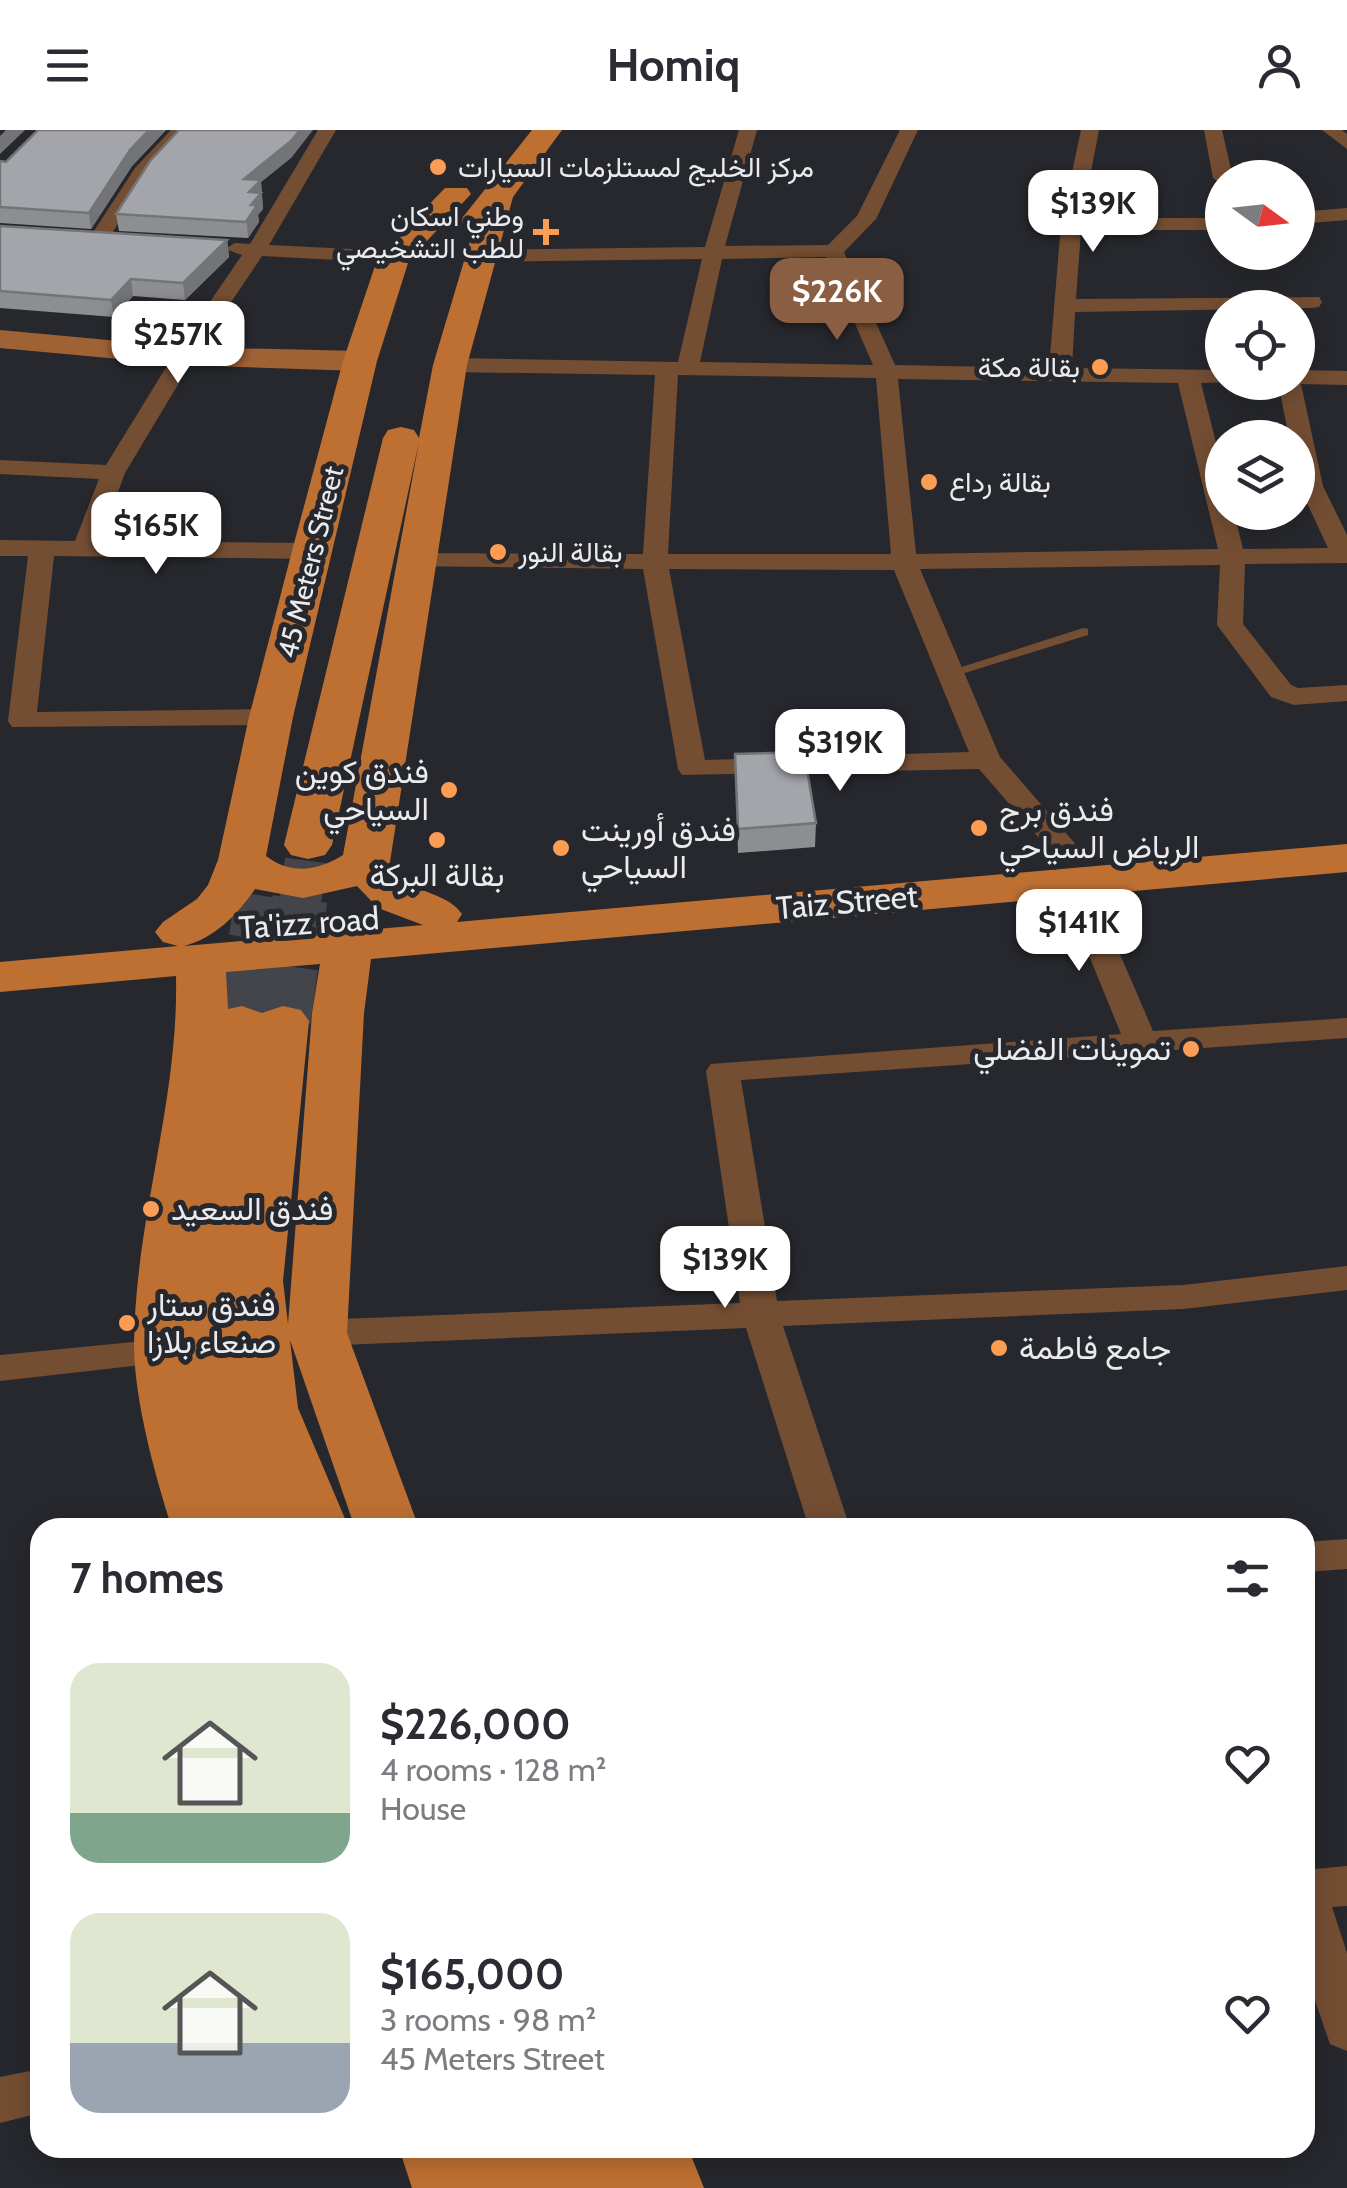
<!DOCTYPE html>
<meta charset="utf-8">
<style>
body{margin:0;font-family:Cabin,Vazirmatn,sans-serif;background:#f7f7f7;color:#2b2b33;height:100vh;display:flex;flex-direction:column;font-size:38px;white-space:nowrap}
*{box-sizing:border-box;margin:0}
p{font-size:32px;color:#7c7c81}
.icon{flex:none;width:55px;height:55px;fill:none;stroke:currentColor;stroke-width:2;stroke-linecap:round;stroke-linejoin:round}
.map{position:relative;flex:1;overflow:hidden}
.sheet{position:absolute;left:30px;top:1388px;width:1285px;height:640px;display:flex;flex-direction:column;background:#fff;border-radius:30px;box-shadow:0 5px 25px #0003}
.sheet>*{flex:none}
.needle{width:65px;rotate:105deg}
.tools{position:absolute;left:1205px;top:30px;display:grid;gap:20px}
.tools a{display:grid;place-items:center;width:110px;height:110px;border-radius:50%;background:#fff;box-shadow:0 5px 25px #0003;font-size:50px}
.price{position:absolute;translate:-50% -85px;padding:0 22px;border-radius:20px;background:#fff;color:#222;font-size:32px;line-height:65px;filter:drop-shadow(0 2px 5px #0008)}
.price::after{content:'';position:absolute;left:50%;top:60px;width:30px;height:22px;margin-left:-15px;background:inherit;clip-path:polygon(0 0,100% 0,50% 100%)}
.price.selected{background:#8a5e42;color:#fff}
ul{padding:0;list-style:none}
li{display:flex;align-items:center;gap:30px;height:250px;padding:0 40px}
li span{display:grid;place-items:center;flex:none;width:280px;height:200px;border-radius:30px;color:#555}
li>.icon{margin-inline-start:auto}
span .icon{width:120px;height:120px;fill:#fffc;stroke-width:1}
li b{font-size:42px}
h2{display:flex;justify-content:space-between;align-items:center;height:120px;padding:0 40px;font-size:42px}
header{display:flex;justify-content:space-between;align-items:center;height:130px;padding:0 40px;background:#fff;font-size:45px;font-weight:700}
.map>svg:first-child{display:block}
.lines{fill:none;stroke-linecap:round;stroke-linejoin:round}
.primary-tunnel-far1{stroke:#44454a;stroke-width:42;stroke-dasharray:42 21;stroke-linecap:butt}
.primary-tunnel{stroke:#44454a;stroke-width:55;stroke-dasharray:55 28;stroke-linecap:butt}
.lane{fill:#744e33;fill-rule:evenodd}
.street{fill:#744e33;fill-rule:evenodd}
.secondary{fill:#9e6235;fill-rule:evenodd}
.primary{fill:#be7033;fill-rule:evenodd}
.wall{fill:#8c8e92}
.shaded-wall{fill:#727477}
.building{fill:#a3a5aa;stroke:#727477;stroke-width:2.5}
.poi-dot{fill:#fd9d54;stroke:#27282d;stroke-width:4}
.labels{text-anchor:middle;stroke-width:10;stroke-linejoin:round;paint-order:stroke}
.far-poi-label{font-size:28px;fill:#eaebee;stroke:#27282d;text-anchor:start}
.far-street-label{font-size:28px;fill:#eaebee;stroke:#27282d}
.poi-label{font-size:32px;fill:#eaebee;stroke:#27282d;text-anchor:start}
.street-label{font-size:32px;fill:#eaebee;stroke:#27282d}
</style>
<header><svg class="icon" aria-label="menu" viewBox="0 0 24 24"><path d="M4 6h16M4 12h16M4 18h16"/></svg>Homiq<svg class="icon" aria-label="person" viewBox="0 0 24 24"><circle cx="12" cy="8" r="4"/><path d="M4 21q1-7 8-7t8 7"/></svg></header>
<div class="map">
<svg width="1347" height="2058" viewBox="0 0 1347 2058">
<rect width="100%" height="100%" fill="#27282d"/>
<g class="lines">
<!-- primary-tunnel-far1 -->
<path class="primary-tunnel-far1" d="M263 772 264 766
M300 772 308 715"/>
<!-- primary-tunnel -->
<path class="primary-tunnel" d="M242 891 263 769
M283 891 300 769"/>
<!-- lane -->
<path class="lane" d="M1083 498 1088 499V505L955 546 950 547 943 543Z"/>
<!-- street -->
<path class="street" d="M171 0H190L149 45 105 114H91L88 110 135 38Z
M318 0H336L269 115 394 121 404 127 394 133 262 126 195 226 125 343 100 411 312 413 325 421 312 429 54 426 37 582 271 579 285 587 271 595 12 597 8 591 28 426H0V410L75 411 99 349 0 344V330L106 335 173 226 242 125 225 119 235 113 250 114Z
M739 0H757L725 116 828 115 857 86 900 0H918L876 89 844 122 895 235 1049 238 1061 94 1081 0H1099L1082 88H1222V100H1081L1076 169 1319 167 1322 172 1319 177 1311 178 1075 182 1072 238 1222 240V252H1227L1201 253 1222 337V382H1234L1243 419 1328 418 1299 356 1298 308H1289L1278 252H1298V240L1347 241V255L1301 254 1323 356 1347 405V433L1245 434 1243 494 1291 555 1298 558 1347 555V571L1294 575 1271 567 1217 495 1220 435 920 439 1000 627 1084 724 1080 730H1058L979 639 682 645 678 639 643 439 405 436 401 431 414 423 643 424 655 245 450 242 439 235 450 228 678 232 702 129 479 132 469 126 479 120 705 117ZM826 127 873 235 700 232 722 129ZM678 245 876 248 891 424H668ZM898 249 1178 253 1218 419 916 424ZM669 439 894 440 969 622 705 630Z
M1204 0H1222L1233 48H1222V54L1213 48Z
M1322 0H1342L1347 4V19Z
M1347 78V90L1298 94V82Z
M1074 743 1085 746 1089 752 1153 901 1347 888V908L741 950 777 1171 1183 1155 1347 1136V1160L1183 1179 783 1196 850 1398H809L746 1198 317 1216 304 1212 298 1203 304 1194 317 1190 740 1173 706 941 711 934 1121 904 1059 752 1063 746Z
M164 1209 177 1213 183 1222 177 1231 0 1251V1225Z
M1347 1409V1439L1305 1442V1412Z
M1347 1736V1776L1332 1777 1347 1823V1921L1330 1914 1305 1842V1740Z
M40 1939V1983L0 1993V1947Z"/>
<!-- secondary -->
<path class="secondary" d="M0 200 184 217 360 221 371 224 376 231 371 238 360 241 184 235 0 218Z"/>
<!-- primary -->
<path class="primary" d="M532 0H562L513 67 467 235 390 732C409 767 445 759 462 784L457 792 1347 714V742L371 829 364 883 347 1203 419 1398H355L290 1210 298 1278 349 1398H172C155 1346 135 1272 134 1218 134 1093 179 972 176 846L0 862V832L178 816 163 812 155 802 163 792 197 769 208 755 218 730 249 587 292 421 343 231 378 127 445 58H467L471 64 409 130 377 231 293 587 266 726C291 745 318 741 343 725L419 312 332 715 325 725 308 729 291 725 284 715 383 308 388 300 401 297 414 300 419 308 433 235 473 101 459 92ZM357 756 378 778 423 795 184 816C215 808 238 784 255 759L303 768ZM320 834 312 883 288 1194 283 1151 309 891 301 880 283 876 262 883 242 876 228 879 226 842Z
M399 2018H688L704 2058H412Z"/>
</g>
<!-- wall -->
<path class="wall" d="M38 0H166L132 36 91 99 0 93V31L6 32Z
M292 27 261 52 263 79 258 85 259 92 248 108 119 101 116 84Z
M0 96 227 110 229 127 185 170 133 166 114 187 0 178Z
M735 624 816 693 815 717 738 723Z"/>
<!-- shaded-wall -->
<path class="shaded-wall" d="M6 0H25L0 24V6Z
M149 0H166L132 36 91 99 89 83 130 20Z
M300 0H313L292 27 261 52 263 79 258 85 259 92 248 108 244 49Z
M227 110 229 127 185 170 183 153Z
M131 149 133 166 114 187 111 170Z"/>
<!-- building -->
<path class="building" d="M38 0H149L130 20 89 83 0 77V31L6 32Z
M179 0H300L291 11 244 49 261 50 249 62 261 63 251 75H257L246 92 116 84 150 31Z
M0 96 227 110 183 153 131 149 111 170 0 161Z
M804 622 816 693 738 699 735 624Z"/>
<!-- markers -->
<g class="poi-dot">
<circle cx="438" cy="37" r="10"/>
<path d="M541 87h10v10h10v10h-10v10h-10v-10h-10v-10h10z"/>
<circle cx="1100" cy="237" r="10"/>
<circle cx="929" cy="352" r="10"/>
<circle cx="498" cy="422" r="10"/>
<circle cx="449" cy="660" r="10"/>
<circle cx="979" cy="698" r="10"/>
<circle cx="437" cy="710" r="10"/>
<circle cx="561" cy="718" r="10"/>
<circle cx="1191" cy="919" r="10"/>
<circle cx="151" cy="1079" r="10"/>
<circle cx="127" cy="1193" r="10"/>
<circle cx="999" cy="1218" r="10"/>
</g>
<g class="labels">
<!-- far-poi labels -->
<g class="far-poi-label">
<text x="458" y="47">مركز الخليج لمستلزمات السيارات</text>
<text x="524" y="96" text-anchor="end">وطني اسكان<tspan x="524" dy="32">للطب التشخيصي</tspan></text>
<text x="1080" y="247" text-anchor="end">بقالة مكة</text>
<text x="949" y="362">بقالة رداع</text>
<text x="518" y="432">بقالة النور</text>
</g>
<!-- far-street labels -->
<g class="far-street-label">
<text transform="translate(310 432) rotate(-76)" y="10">45 Meters Street</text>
</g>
<!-- poi labels -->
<g class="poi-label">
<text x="429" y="653" text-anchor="end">فندق كوين<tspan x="429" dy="37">السياحي</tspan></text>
<text x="999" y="691">فندق برج<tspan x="999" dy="37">الرياض السياحي</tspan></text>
<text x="581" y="711">فندق أورينت<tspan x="581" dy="37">السياحي</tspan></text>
<text x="437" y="756" text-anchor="middle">بقالة البركة</text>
<text x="1171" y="930" text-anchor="end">تموينات الفضلي</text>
<text x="171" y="1090">فندق السعيد</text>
<text x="147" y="1186">فندق ستار<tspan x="147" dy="37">صنعاء بلازا</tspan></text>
<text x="1019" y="1229">جامع فاطمة</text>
</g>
<!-- street labels -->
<g class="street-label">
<text transform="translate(847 772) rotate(-5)" y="11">Taiz Street</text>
<text transform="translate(309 793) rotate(-4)" y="11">Ta'izz road</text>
</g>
</g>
</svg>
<div class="tools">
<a><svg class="needle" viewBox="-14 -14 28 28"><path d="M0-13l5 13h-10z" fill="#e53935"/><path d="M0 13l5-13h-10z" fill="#7c7c81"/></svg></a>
<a><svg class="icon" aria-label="locate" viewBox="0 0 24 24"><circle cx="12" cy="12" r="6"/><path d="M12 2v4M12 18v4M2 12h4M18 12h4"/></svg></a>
<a><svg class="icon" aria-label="layers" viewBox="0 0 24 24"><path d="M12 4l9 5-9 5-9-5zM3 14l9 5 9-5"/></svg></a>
</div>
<b class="price" style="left:1093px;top:125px">$139K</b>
<b class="price selected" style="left:837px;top:213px">$226K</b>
<b class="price" style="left:178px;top:256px">$257K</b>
<b class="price" style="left:156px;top:447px">$165K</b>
<b class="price" style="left:840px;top:664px">$319K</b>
<b class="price" style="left:1079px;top:844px">$141K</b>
<b class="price" style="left:725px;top:1181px">$139K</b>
<section class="sheet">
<h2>7 homes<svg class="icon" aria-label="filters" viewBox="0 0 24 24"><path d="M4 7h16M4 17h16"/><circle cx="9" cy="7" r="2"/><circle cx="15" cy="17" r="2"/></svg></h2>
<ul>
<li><span style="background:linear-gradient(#dfe7d0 75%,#7fa58c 0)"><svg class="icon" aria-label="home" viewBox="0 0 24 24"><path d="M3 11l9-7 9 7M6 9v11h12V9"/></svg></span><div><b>$226,000</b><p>4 rooms · 128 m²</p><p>House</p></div><svg class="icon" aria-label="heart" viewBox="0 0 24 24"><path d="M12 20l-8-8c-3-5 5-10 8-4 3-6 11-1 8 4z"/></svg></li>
<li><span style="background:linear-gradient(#dfe7d0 65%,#9aa5b1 0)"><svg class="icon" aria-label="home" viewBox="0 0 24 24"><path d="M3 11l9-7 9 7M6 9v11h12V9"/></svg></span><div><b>$165,000</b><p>3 rooms · 98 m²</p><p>45 Meters Street</p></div><svg class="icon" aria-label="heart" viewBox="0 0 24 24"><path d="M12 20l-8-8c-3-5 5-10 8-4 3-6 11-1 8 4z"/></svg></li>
</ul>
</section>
</div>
